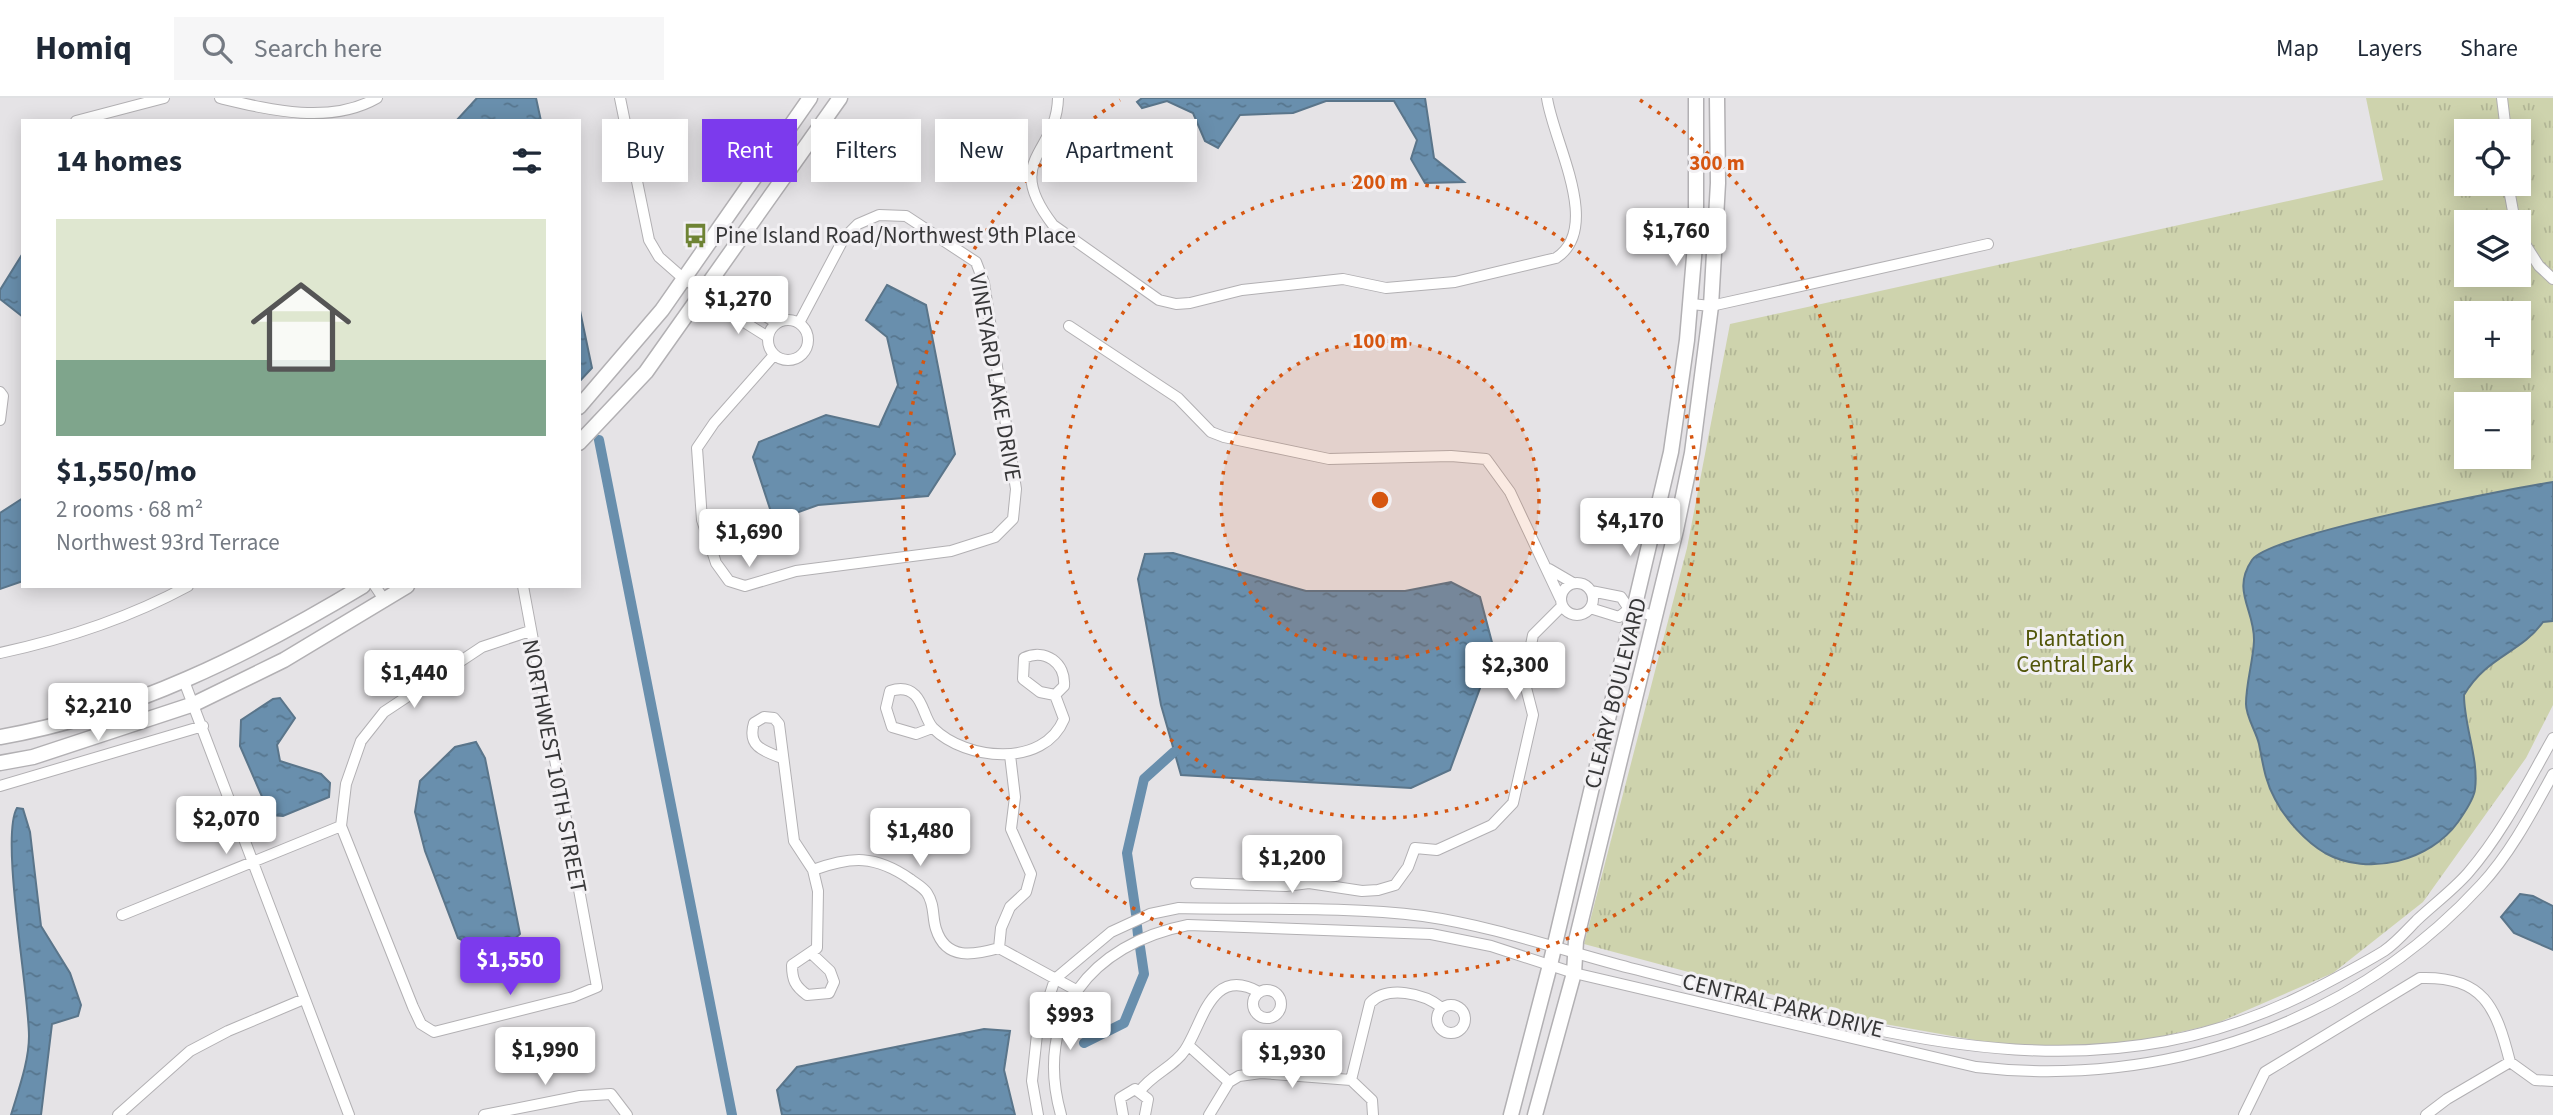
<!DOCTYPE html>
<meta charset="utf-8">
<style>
body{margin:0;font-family:"Source Sans 3",sans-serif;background:#f6f6f7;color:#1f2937;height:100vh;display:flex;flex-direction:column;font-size:26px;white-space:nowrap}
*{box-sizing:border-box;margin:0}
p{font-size:23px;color:#747a83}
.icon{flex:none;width:38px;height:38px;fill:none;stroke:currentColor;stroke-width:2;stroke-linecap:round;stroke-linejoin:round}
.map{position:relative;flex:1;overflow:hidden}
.panel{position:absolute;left:21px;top:21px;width:560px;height:469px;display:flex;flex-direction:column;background:#fff;border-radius:0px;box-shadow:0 4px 18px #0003}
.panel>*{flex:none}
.top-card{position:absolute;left:602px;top:21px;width:665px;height:63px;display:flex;gap:14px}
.tools{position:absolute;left:2454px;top:21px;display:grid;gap:14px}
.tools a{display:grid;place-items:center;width:77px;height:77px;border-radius:0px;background:#fff;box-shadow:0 4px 18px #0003;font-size:35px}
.price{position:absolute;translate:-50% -60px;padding:0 16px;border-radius:7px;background:#fff;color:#222;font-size:23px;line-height:46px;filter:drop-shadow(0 2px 4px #0008)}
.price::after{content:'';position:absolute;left:50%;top:42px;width:21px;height:16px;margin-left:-10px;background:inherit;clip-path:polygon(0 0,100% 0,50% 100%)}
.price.active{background:#7c3aed;color:#fff}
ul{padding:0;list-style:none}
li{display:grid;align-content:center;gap:14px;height:371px;padding:0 35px}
li span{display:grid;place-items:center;height:217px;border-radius:0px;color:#555}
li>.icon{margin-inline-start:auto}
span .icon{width:126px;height:126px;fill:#fffc;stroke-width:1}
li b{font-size:30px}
h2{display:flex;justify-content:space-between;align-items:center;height:84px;padding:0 35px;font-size:30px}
.pill{padding:0 24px;border-radius:0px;background:#fff;box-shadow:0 4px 18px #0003;font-size:24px;line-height:63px}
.pill.active{background:#7c3aed;color:#fff}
header{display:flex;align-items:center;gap:42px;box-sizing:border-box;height:98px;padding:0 35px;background:#fff;border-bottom:2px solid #e0e1e3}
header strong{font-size:33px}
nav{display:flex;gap:38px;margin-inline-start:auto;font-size:24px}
.search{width:490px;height:63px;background:#f6f6f7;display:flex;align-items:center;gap:18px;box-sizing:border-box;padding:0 24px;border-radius:0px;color:#747a83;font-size:26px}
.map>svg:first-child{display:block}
.park{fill:url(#park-tufts);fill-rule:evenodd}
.water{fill:url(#water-ripples);stroke:#5a758a;stroke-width:2}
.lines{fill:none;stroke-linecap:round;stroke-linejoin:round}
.canal{stroke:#698fad;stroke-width:10}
.street-casing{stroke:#b2b0b3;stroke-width:12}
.secondary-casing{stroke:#b2b0b3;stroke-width:17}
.street{stroke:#fff;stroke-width:10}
.secondary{stroke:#fff;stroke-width:14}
.ring{fill:none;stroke:#d65610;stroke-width:3.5;stroke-dasharray:3.5 7}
.labels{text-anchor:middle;stroke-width:6;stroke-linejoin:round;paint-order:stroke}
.poi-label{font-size:23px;fill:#373738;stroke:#f2f0f3;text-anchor:start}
.street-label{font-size:23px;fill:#373738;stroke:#f2f0f3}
.park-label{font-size:23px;fill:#515508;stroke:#f2f0f3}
.centre{fill:#d65610;stroke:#f2f0f3;stroke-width:3.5}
.ring-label{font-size:21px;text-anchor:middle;font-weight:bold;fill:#d65610;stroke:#f2f0f3;stroke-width:6;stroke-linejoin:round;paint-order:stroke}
</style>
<header>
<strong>Homiq</strong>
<div class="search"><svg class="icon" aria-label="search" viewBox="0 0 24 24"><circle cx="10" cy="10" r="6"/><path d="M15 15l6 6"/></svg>Search here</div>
<nav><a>Map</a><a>Layers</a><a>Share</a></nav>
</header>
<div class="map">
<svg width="2553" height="1017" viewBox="0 0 2553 1017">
<defs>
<pattern id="park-tufts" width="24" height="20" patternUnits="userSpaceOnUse" patternTransform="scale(1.75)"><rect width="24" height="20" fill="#ced3ad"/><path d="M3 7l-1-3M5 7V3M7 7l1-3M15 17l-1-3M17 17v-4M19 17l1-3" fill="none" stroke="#b2b696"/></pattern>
<pattern id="water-ripples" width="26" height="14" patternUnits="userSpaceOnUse" patternTransform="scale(1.75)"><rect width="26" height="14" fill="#698fad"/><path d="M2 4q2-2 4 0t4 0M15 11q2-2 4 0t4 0" fill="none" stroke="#57768e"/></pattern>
</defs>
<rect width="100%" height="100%" fill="#e5e3e6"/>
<!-- park -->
<path class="park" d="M2366 0H2553V607L2526 660 2423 804 2333 875 2215 926 2116 949 2019 950 1879 925 1584 846 1687 450 1730 226 2383 82ZM2466 33H2518V86H2466ZM2466 124H2518V177H2466ZM2466 215H2518V268H2466ZM2466 306H2518V359H2466Z"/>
<!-- water -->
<path class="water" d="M477 0H536L541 23H456Z
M1142 0H1425L1434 60 1464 84 1425 85 1411 61 1417 42 1394 3H1326L1293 15 1240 17 1218 50 1205 43 1193 15 1167 3 1142 10 1137 4Z
M23 155V219L0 201V192Z
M887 187 926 207 955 356 928 398 818 407 774 423 753 359 759 344 826 317 879 329 898 287 887 239 866 222Z
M579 208 592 270 579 284Z
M2553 384V523L2543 524C2521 555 2487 558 2464 597 2464 628 2479 661 2475 691 2474 702 2464 715 2458 724 2430 763 2369 779 2325 755 2306 744 2285 721 2275 701 2265 683 2263 666 2259 646 2256 633 2246 619 2246 606 2246 585 2253 564 2254 543 2255 512 2231 493 2252 462 2270 436 2510 391 2553 384Z
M23 400V483L0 491V415Z
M1173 455 1306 493H1405L1451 484 1480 499 1494 552 1450 672 1411 690 1181 677 1161 607 1138 481 1145 456Z
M280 600 295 620 277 647 280 663 321 676 330 685 329 699 283 718 270 717 240 648 241 622 273 601Z
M476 644 485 660 520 836 511 844 478 851 458 840 425 753 415 714 420 683 455 649Z
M17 710 23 711 30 734 41 828 70 875 81 907 78 918 52 926 41 1017H11C18 993 29 964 29 938 29 895 0 738 17 710Z
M2520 796 2533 798 2553 808V852L2514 835 2501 819Z
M984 931 1010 933 1004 972 1015 1017H782L777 992 797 969Z"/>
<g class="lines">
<!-- canal -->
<path class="canal" d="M599 342 732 1017
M1136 816 1127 755 1144 681 1174 654
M1137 828 1138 837
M1084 945 1124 925 1144 876 1140 849"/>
<defs>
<path id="street" d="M220 0C270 12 330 27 377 0
M620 0 649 142 659 159 684 181 732 210 744 224 768 239
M1058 0C1057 56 1002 61 1053 127L1159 202 1176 206 1190 205 1242 192 1343 181 1386 190 1455 184 1556 160C1603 130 1553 43 1547 0
M2502 0 2506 33
M76 23 164 0
M2508 86 2515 124
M2518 135 2539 168 2553 181
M1691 206 1711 208 1988 146
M732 210 753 211 777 225
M768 242a20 20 0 1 1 40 0a20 20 0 1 1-40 0Z
M1069 228 1178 300 1211 334 1224 339 1329 361 1451 358 1486 361 1510 394 1560 500
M774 257 714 325 697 350 702 422 716 465 729 483 745 488 796 473 951 453 995 439 1013 421 1016 391 984 185 976 164 906 118 879 117 858 126 844 140 799 225
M0 294 3 298 0 322
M1549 471 1573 485
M1561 501a16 16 0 1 1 32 0a16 16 0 1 1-32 0Z
M375 488 385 503
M523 488 597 889 573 899 434 934 421 926 413 909 341 728 346 686 361 643 384 614 482 549 530 533
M1591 493 1621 499 1629 511 1654 518
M1590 510 1619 519 1629 511
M0 555C65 541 129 520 188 488
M184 583 349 1017
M932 630 916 636 892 629 886 610 890 593C899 590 908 590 915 597 924 606 925 622 933 630 966 663 1044 670 1064 621L1055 597 1064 588C1066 565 1045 550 1024 560L1023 581 1040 594 1055 597
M782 660C763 653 747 648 754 625L764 619 774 620 779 626 794 743 813 772 818 793 817 850 792 867C792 882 795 888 807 897L829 895 834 884 830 873 812 856
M0 688 203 628
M813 772C852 758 875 757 910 781 915 785 923 789 927 795 935 807 932 819 936 831 946 863 974 857 999 850
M1196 785 1286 788 1309 785 1362 793 1378 792 1395 787 1408 769 1415 750 1437 752 1492 727 1513 705 1533 617 1524 582 1533 537 1562 508
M122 817 341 728
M999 850 1001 830 1010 809 1026 794 1031 776 1011 731 1015 699 1010 657
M999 850 1076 892
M1253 906a14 14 0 1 1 28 0a14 14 0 1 1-28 0Z
M1437 921a14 14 0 1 1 28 0a14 14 0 1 1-28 0Z
M1188 947 1229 984
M1351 982 1370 905C1387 887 1424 895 1442 910
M1140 993C1152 976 1174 969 1185 952 1203 925 1211 867 1259 894
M118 1017 190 953 228 933 304 901
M484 1017 580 998 611 996 627 1017
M1038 1017 1032 983 1037 936 1055 881 1111 834 1150 816 1179 810C1259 812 1343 808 1423 818 1493 828 1561 852 1630 870 1865 929 2086 1012 2317 890 2340 878 2363 866 2384 853 2396 845 2407 832 2417 822 2434 806 2453 792 2468 775 2502 736 2527 686 2553 640
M1061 1017C1033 918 1091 846 1188 827L1431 836 1491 848 1574 875 1976 969C2162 991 2353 926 2481 787 2510 756 2532 714 2553 676
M1123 1017 1120 1000 1135 991 1148 1001 1145 1017
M1209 1017 1229 984 1239 978 1261 975 1351 982 1372 1002 1373 1017
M2244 1017 2265 974 2420 880C2484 878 2496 909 2510 964
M2426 1017 2447 1001 2510 964 2535 982 2553 983"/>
<path id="secondary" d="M579 309 662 212 810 0
M579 345 646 274 840 0
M0 639C129 617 252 555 363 488
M0 665 33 659 194 606 284 562 407 488
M1511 1017 1550 867 1671 354 1687 242 1696 135V0
M1535 1017 1574 875 1576 843 1676 432 1692 355 1711 208 1718 85 1717 0"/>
</defs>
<!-- street casing -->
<use href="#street" class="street-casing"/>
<!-- secondary casing -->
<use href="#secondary" class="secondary-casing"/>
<!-- street -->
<use href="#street" class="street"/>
<!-- secondary -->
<use href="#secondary" class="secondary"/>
</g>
<!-- distance rings -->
<circle cx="1380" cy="402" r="159" fill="#d65610" fill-opacity=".12"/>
<g class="ring">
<circle cx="1380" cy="402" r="159"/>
<circle cx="1380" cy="402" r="318"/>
<path d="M1640 2A477 477 0 1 1 1120 2"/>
</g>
<!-- icons -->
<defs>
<symbol id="bus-bare" viewBox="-9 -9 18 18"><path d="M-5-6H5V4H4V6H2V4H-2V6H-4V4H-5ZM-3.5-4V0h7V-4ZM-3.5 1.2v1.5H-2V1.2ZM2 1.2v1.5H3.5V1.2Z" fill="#6e8334" stroke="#f2f0f3" stroke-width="2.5" paint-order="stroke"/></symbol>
</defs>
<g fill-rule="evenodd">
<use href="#bus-bare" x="678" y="120" width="35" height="35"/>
</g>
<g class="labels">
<!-- poi labels -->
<g class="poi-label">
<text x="715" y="145">Pine Island Road/Northwest 9th Place</text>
</g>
<!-- street labels -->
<g class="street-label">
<text transform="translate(996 279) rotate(80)" y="8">VINEYARD LAKE DRIVE</text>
<text transform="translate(1615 595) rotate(-76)" y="8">CLEARY BOULEVARD</text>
<text transform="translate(555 668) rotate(79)" y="8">NORTHWEST 10TH STREET</text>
<text transform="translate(1783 907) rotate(14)" y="8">CENTRAL PARK DRIVE</text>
</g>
<!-- park labels -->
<g class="park-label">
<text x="2075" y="548">Plantation<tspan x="2075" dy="26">Central Park</tspan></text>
</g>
</g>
<circle cx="1380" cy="402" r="10" class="centre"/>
<g class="ring-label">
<text x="1717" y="72">300 m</text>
<text x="1380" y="91">200 m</text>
<text x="1380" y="250">100 m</text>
</g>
</svg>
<div class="tools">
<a><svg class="icon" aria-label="locate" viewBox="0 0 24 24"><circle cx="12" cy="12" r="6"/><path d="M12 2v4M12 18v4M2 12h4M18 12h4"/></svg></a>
<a><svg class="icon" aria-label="layers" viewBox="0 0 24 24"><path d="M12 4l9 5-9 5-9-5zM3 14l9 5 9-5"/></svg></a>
<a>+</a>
<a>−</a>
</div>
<b class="price" style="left:1676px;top:170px">$1,760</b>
<b class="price" style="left:738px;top:238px">$1,270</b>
<b class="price" style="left:1630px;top:460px">$4,170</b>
<b class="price" style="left:749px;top:471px">$1,690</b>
<b class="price" style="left:1515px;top:604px">$2,300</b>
<b class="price" style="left:414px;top:612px">$1,440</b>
<b class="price" style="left:98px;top:645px">$2,210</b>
<b class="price" style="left:226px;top:758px">$2,070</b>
<b class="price" style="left:920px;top:770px">$1,480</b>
<b class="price" style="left:1292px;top:797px">$1,200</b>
<b class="price active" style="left:510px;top:899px">$1,550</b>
<b class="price" style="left:1070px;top:954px">$993</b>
<b class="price" style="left:545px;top:989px">$1,990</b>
<b class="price" style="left:1292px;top:992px">$1,930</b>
<div class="top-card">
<a class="pill">Buy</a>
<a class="pill active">Rent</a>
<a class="pill">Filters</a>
<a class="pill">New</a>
<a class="pill">Apartment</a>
</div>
<section class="panel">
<h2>14 homes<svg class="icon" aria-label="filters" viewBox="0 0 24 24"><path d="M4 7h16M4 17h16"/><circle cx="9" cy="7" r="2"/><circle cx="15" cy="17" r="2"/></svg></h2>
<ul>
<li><span style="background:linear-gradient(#dfe7d0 65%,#7fa58c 0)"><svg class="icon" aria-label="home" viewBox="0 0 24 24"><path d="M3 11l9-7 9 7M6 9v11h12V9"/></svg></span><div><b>$1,550/mo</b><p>2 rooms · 68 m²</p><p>Northwest 93rd Terrace</p></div></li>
</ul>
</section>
</div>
